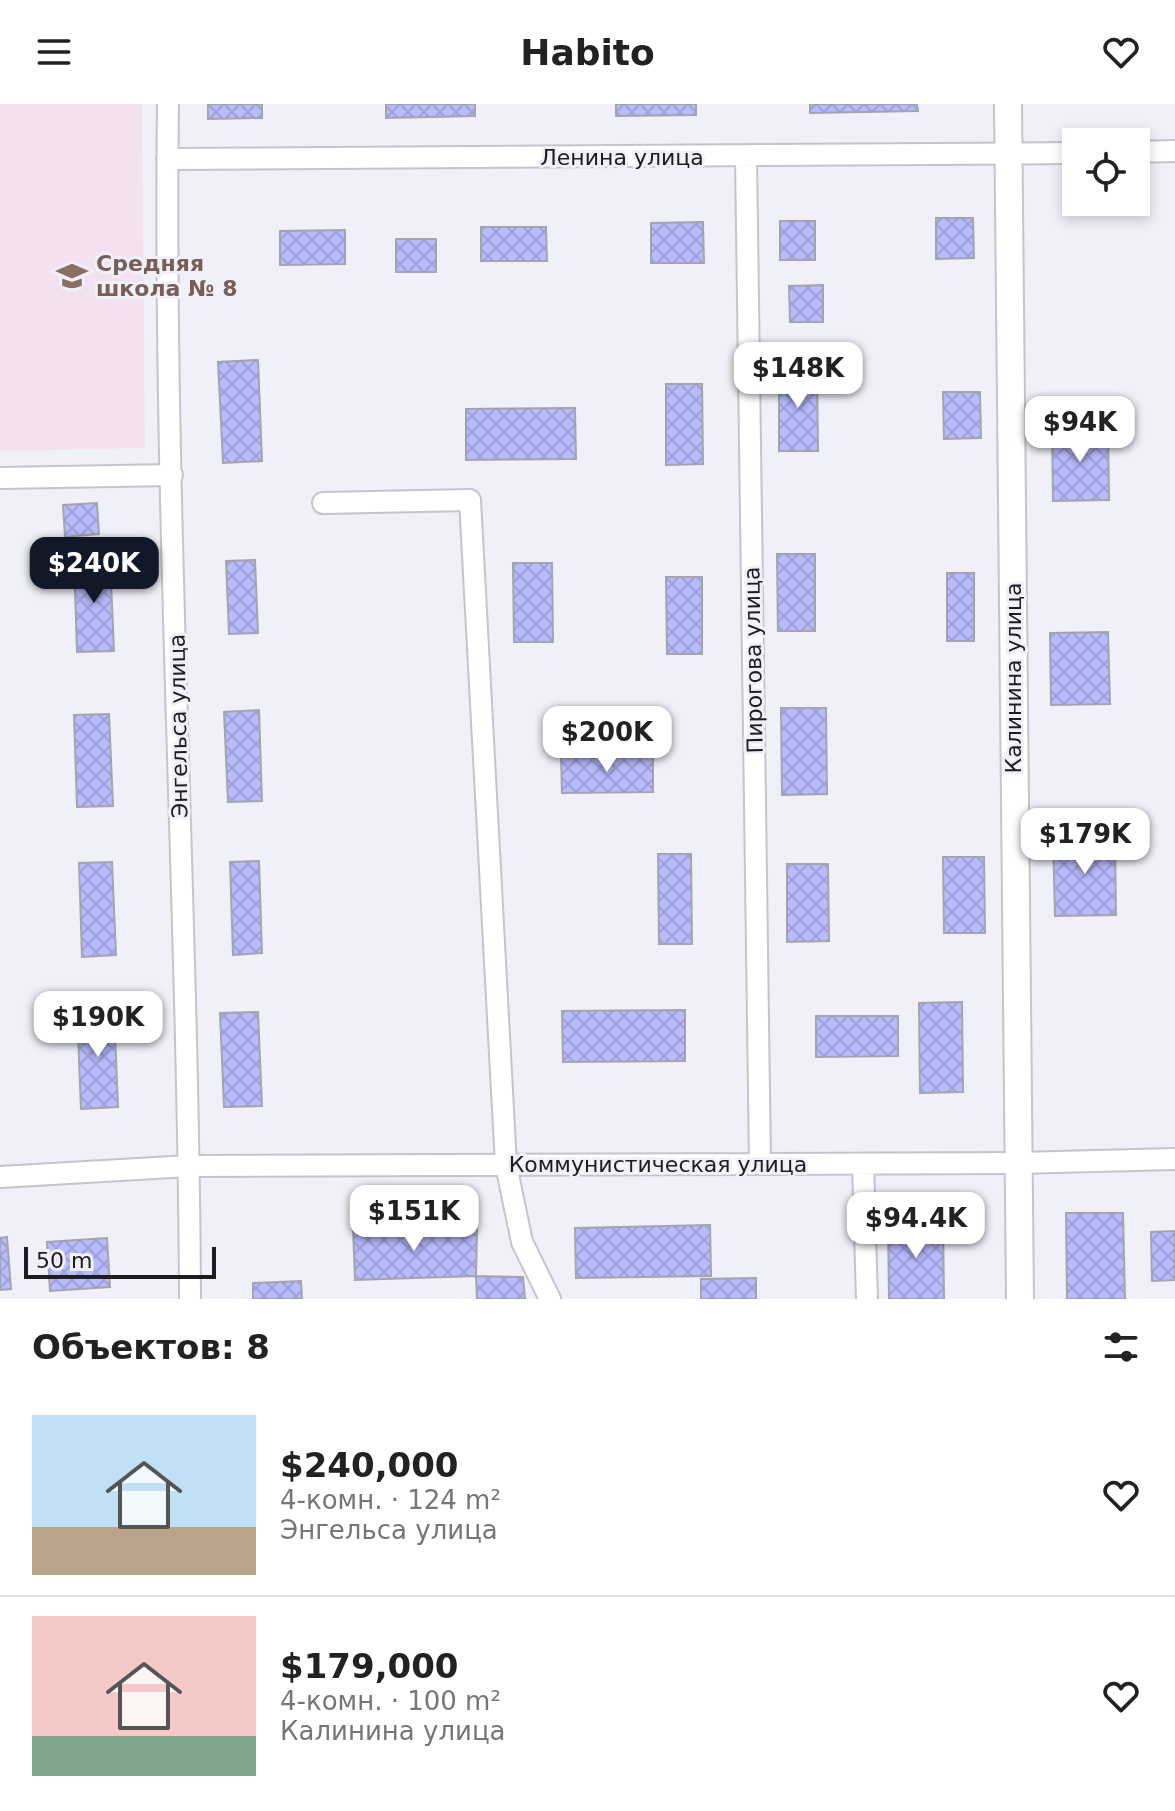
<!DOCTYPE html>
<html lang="ru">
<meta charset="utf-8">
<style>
body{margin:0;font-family:"DejaVu Sans",sans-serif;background:#f6f6f6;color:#222;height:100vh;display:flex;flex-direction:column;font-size:30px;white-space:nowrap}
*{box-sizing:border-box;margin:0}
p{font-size:26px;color:#767676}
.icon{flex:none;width:44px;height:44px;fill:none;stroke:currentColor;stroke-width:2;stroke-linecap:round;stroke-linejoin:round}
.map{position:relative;height:1195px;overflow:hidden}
.details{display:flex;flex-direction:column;background:#fff;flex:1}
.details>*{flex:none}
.buttons{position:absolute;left:1062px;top:24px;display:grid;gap:16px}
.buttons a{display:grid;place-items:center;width:88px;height:88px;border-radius:0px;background:#fff;box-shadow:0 4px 12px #0003;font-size:40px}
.scale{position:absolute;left:24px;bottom:20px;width:192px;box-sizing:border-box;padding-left:8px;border:4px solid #1d1d20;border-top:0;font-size:22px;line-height:28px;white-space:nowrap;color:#1d1d20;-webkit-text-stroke:6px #f0f0f8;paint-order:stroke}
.price{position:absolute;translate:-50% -68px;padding:0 18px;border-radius:16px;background:#fff;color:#222;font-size:26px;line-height:52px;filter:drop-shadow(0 2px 4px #0008)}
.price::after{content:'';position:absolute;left:50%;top:48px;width:24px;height:18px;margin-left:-12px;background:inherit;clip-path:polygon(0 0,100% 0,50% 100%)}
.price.current{background:#111827;color:#fff}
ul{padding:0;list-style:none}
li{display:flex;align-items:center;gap:24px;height:200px;padding:0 32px}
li+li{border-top:2px solid #e0e0e0}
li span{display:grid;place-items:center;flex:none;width:224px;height:160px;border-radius:0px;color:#555}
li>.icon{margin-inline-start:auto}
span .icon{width:96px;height:96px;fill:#fffc;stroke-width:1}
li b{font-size:34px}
h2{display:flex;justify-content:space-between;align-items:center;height:96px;padding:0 32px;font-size:34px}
header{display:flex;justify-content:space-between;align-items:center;height:104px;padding:0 32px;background:#fff;font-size:36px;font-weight:600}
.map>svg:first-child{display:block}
.education{fill:#f3e1f1}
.building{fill:url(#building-cross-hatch);stroke:#a4a4ac;stroke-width:2}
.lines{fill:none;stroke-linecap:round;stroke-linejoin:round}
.minor-casing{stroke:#c4c4cc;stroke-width:24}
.tertiary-casing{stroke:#c4c4cc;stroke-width:30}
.minor{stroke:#fff;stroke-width:20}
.tertiary{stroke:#fff;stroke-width:26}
.labels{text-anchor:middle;stroke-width:6;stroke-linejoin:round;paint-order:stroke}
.street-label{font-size:22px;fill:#1d1d20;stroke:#f0f0f8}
.education-label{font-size:22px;font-weight:bold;fill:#785e54;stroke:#f0f0f8;text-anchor:start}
</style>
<header><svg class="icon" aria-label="menu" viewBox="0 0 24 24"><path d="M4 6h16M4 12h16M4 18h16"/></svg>Habito<svg class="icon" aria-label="heart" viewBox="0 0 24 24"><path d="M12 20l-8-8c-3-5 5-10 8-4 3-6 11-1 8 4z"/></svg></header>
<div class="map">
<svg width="1175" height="1195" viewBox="0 0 1175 1195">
<defs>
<pattern id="building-cross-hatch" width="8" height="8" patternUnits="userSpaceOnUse" patternTransform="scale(2)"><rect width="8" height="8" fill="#b8bbfd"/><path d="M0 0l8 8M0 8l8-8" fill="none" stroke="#9ea0d9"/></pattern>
</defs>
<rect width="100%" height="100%" fill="#f0f0f8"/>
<!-- education -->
<path class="education" d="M0 0H142L145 344 0 347Z"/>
<!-- building -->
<path class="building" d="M208 0H262V14L208 15Z
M386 0H475V12L386 14Z
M616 0H696V11L616 12Z
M810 0H917L918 7 810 9Z
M936 114H973L974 154 936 155Z
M780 117H815V156H780Z
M703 118 704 159H651V119Z
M481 123H546L547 157H481Z
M345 126V160L280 161V127Z
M396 135H436V168H396Z
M823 181V218H790L789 182Z
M258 256 262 357 223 359 218 258Z
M779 264H817L818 347H779Z
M666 280H702L703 360 666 361Z
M943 288H980L981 334 944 335Z
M575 304 576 355 466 356V305Z
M1108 322 1109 396 1053 397 1052 323Z
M97 399 99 430 65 433 63 401Z
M777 450H815V527H778Z
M110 453 114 547 77 548 74 455Z
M255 456 258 529 229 530 226 457Z
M513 459H552L553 538H514Z
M947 469H974V537H947Z
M666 473H702V550H667Z
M1108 528 1110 600 1051 601 1050 529Z
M781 604H826L827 690 782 691Z
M259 606 262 697 228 698 224 608Z
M109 610 113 702 77 703 74 611Z
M653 651V688L562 689 561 652Z
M1115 733 1116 811 1055 812 1053 734Z
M658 750H691L692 840H659Z
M943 753H984L985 829H944Z
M259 757 262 849 233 851 230 758Z
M112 758 116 851 82 853 79 759Z
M787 760H828L829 837 787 838Z
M962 898 963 988 920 989 919 899Z
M114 905 118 1003 81 1005 77 907Z
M685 906V957L563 958 562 907Z
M258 908 262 1002 224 1003 220 909Z
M816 912H898V952L816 953Z
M1066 1109H1123L1125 1195H1067Z
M943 1117 944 1195H889L888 1118Z
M710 1121 711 1172 576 1174 575 1124Z
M353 1123 477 1125 476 1172 355 1176Z
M1175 1127V1176L1152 1177 1151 1128Z
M7 1133 11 1185 0 1186V1134Z
M107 1134 110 1183 50 1187 47 1138Z
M476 1172 523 1173 525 1195H477Z
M756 1174V1195H701V1175Z
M301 1177 302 1195H253V1179Z"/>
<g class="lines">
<defs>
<path id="minor" d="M168 0C163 398 188 797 190 1195
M1136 48 1175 47
M746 52 760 1060
M167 55 1076 49
M0 374 172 371
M323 399 470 396 506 1061 522 1138 550 1195
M863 1060 867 1195
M0 1073 189 1062 1017 1059 1175 1055"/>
<path id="tertiary" d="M1008 0 1020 1195"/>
</defs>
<!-- minor casing -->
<use href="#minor" class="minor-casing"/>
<!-- tertiary casing -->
<use href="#tertiary" class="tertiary-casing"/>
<!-- minor -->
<use href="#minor" class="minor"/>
<!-- tertiary -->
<use href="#tertiary" class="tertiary"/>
</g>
<!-- icons -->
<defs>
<symbol id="school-bare" viewBox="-9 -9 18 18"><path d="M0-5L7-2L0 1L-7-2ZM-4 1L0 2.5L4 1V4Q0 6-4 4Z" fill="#8d6e63" stroke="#f0f0f8" stroke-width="2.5" paint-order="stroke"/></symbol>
</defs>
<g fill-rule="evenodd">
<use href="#school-bare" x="50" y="150" width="44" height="44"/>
</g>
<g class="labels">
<!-- street labels -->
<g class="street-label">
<text x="622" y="61">Ленина улица</text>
<text transform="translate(753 556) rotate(-91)" y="8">Пирогова улица</text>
<text transform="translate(1013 574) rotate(-90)" y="8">Калинина улица</text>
<text transform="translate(178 622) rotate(-91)" y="8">Энгельса улица</text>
<text x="658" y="1068">Коммунистическая улица</text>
</g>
<!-- education labels -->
<g class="education-label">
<text x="96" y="167">Средняя<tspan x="96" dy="25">школа № 8</tspan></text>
</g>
</g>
</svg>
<div class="buttons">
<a><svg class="icon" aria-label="locate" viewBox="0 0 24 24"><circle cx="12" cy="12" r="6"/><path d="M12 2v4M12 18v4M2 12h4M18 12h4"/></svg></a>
</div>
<div class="scale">50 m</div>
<b class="price" style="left:798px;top:306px">$148K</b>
<b class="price" style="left:1080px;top:360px">$94K</b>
<b class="price current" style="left:94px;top:501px">$240K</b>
<b class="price" style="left:607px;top:670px">$200K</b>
<b class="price" style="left:1085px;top:772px">$179K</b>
<b class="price" style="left:98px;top:955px">$190K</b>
<b class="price" style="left:414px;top:1149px">$151K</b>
<b class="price" style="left:916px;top:1156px">$94.4K</b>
</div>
<section class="details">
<h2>Объектов: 8<svg class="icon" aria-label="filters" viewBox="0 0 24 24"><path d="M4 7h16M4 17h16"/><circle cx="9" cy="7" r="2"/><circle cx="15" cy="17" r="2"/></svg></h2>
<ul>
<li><span style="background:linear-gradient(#bfe0f5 70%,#b9a48a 0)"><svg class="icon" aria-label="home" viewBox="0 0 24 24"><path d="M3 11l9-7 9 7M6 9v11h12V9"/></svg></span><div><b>$240,000</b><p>4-комн. · 124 m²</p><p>Энгельса улица</p></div><svg class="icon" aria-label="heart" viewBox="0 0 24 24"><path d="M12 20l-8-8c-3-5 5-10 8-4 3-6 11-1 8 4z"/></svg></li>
<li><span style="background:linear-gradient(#f6c9c9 75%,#7fa58c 0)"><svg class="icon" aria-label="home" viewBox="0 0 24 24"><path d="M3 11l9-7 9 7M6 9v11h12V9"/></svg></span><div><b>$179,000</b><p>4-комн. · 100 m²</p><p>Калинина улица</p></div><svg class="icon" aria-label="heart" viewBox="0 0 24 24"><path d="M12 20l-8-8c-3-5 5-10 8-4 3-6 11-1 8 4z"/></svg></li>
</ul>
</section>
